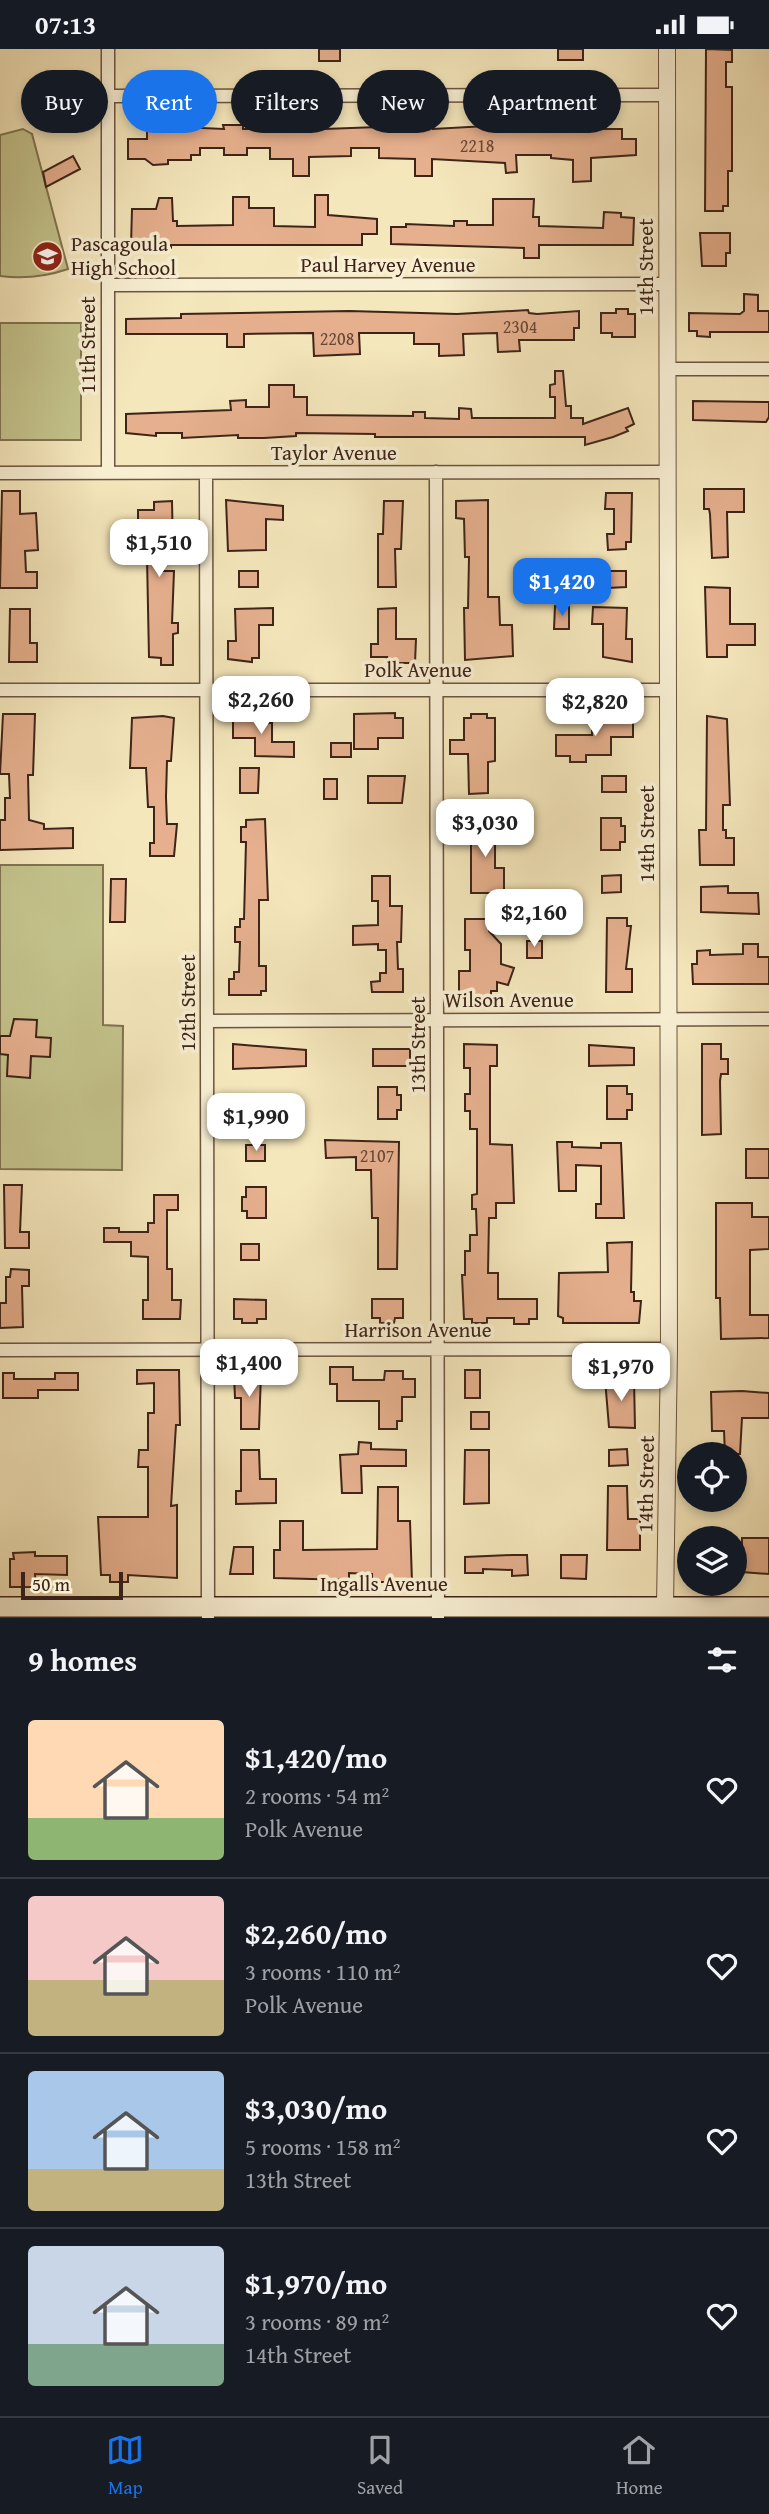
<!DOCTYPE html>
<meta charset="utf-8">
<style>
body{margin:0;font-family:"Gentium Book Plus",serif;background:#242831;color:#f1f3f6;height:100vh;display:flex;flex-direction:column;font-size:26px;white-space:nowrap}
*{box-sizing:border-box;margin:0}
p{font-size:23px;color:#9ea1a6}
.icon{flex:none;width:38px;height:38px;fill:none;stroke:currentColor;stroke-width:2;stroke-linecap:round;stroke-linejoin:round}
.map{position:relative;height:1569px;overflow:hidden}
.panel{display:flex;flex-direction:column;background:#171b24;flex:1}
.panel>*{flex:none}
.hud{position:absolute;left:21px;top:21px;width:728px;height:63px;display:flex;gap:14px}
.controls{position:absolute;left:677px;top:1393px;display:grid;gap:14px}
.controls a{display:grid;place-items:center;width:70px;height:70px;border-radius:50%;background:#171b24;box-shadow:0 4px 10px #0003;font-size:35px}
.scale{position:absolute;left:21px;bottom:18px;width:102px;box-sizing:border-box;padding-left:7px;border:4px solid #3e2418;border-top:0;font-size:19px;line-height:24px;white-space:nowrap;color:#3e2418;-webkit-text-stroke:5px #f8efd3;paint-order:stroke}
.price{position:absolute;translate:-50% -60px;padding:0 16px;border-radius:14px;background:#fff;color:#222;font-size:23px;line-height:46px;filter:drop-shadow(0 2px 4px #0008)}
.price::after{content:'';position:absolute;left:50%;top:42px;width:21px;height:16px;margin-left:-10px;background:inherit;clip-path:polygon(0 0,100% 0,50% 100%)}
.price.selected{background:#1a73e8;color:#fff}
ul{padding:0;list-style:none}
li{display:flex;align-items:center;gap:21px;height:175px;padding:0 28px}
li+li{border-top:2px solid #363941}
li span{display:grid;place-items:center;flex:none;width:196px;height:140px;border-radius:7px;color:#555}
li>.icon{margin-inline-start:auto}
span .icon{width:84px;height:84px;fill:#fffc;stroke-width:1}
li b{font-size:30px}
h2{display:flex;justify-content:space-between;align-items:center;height:84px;padding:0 28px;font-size:30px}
.tag{padding:0 24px;border-radius:32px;background:#171b24;box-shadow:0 4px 10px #0003;font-size:24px;line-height:63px}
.tag.selected{background:#1a73e8;color:#fff}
.status{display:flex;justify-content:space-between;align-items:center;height:49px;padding:0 35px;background:#171b24;direction:ltr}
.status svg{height:19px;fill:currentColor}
.menu{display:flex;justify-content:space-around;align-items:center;height:98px;border-top:2px solid #363941;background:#171b24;font-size:19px;color:#9ea1a6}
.menu a{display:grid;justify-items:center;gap:4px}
.menu .selected{color:#1a73e8}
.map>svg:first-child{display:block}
.green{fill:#c4c38c;stroke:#817452;stroke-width:2}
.building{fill:#e6b08e;stroke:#3e2418;stroke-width:2}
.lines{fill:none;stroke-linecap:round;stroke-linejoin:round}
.minor-casing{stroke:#6c5541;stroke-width:15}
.tertiary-casing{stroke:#6c5541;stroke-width:18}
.secondary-casing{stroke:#3e2418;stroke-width:22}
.minor{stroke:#f8efd3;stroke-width:12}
.tertiary{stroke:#f8efd3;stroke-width:16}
.secondary{stroke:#f8efd3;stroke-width:19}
.labels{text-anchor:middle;stroke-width:7;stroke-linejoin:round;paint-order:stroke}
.number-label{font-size:18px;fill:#684736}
.poi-label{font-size:21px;fill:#3e2418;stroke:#f8efd3;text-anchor:start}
.street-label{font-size:21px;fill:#3e2418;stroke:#f8efd3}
</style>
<div class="status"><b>07:13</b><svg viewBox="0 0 49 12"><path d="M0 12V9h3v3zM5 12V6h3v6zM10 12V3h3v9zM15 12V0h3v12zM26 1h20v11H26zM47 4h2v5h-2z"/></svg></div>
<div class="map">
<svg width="769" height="1569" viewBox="0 0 769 1569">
<rect width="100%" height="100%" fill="#f5e7bc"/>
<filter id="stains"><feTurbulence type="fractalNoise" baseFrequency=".00286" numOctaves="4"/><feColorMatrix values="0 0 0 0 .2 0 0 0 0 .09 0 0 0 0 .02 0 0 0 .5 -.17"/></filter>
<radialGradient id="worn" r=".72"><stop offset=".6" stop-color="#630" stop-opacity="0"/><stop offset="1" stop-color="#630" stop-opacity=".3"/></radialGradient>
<!-- green -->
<path class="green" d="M23 80 32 85 68 220C45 228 24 230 0 227V86Z
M0 274H81V391H0Z
M0 816H103V976L123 977 122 1121 0 1120Z"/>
<!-- building -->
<path class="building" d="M319 0H340V12H319Z
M558 0H583V11H558Z
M706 0 732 1V13H726V38H732V122H728V157H723V162H705Z
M558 75H572V80H622V90H636V106L591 109V132L573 133V111L551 109V106H516L517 123 506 124 505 114 432 110V127H415V110L379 109V99H351V107L309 108V127H293V110H270V99H247V106H224V99H200V106H191V111H168V115L153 116 145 110H128V90H147V81H179V78L224 80 223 76H243V80H324L433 76V80L487 77 558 80Z
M73 107 80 120 46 138 43 123Z
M315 146H328V166L377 170V185H362V196H171V199L131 196 132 160H156L159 149H172L173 172H177V177L233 176V148H249V159H274V177L315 178Z
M493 150H534L533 168H539V177L603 179 604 163 621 164V168L634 169 633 196H539V209H524V199L391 195V178H406V175L454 177V172H467V176H493Z
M700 184H730V204H726V217H702Z
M744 245 758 246V262H769V283H710V288L697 287V282H689V264L740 265 744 262Z
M616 260H628V265H635V288H612V284H601V264H616Z
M528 261 529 264 537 265 579 262V279H574V291H519L520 302 498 303 497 284 463 285 464 306 439 307V295H414V284H359L360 305 314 307 313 284 244 285V298H227V285H126V270L181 269V265L349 262 457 265Z
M555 322H563L566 357H571V369H583V375L628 359 634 375 626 379 628 382 613 388 585 396V388H375V385L296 384V387L264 389H238V386L182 389V384H156V387L126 384V365L231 361 230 352 246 351V358H269V336H294V348H307V366L413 367V363H425V369L459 370V359L471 360 472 369H555V348H550V336L555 335Z
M693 352 769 353V368L766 373 693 371Z
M704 440H744V463H727L728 508 712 509 710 465 709 460H704Z
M2 442H20V465L36 464 38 501 25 502 26 523H37V539H0Z
M606 444H632L631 493H626V500L608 501 607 485H614V460H605Z
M226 451 283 457V471L266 470V501L228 502Z
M488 451V548H499L500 576H512L513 607 465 611 464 559H468L469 508H465L464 470 456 469V452Z
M172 452 173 503H161V522H174L172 574H178V584L173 585V616H161V609L149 608 147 509H143V501H138V461H154V453Z
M384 452H403L401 500H395L396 538H378V485H383Z
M239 522H258V538H239Z
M608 522H626V538L608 539Z
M705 538 730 539V575H755V596H727V608H707Z
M555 557 569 558V580H554Z
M593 558 627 559 626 590H632V613L603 608V575H592Z
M273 559V576H259V609H252V613L228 610V592H236L235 560Z
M396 559V590H416L415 614H386L387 608H371V595H378V560Z
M10 560H30V594H37V613H9Z
M395 664V669H403V689H378V700H354V665Z
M606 664H628V669H633V688H611V706H586V713H570V707H556V686H592V670L606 669Z
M3 665H35L33 726H28L29 771 44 775V780L73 779V799L0 801V771H5V749H10L9 725H0Z
M239 665H257V670L268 669V674H272V693H294V708L255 707V689H233V670H239Z
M471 665H487V669H495V712L488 713V744L469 745 468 705H450V691H464V669H471Z
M163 667 174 669 171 712H167L166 748 167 775H177L174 807H150V794H154V758H148L146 719H130L132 669Z
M707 667 727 670 730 756H723V781H726V789H734V816H700L699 781H706Z
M331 694H351V708H331Z
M240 719H259L258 744H240Z
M368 727H405L402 754H368Z
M602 727H626V743H602Z
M324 730H337V750H324Z
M601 769H621V777H625V793H620V801H601Z
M265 770 268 851H259V917H266V942H261V946H229V930H234V923H239L240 893H235V878H240V870H244L246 793H241V778H246V771Z
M476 770H495V819H504V844H471V778H476Z
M621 826V843L602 844V827Z
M372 827H390V857H402L401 893H397L398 920H403V943H372L371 933 380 932V924H386V901H378V895L353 896V877L378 876V852H372Z
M111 830H126L125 873H110Z
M728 837V844H758L759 865 701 863V838Z
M607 869H627V877H631L626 920H632V943H606Z
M465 870H489V882L501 895V915L514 919 508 936 497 933V942H491V951H459V922H470V901H465Z
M527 892H542V909H527Z
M743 895H758V908H769V935H693L692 915H697V902L710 901V906L743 905Z
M14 970 37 971 36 988 51 989 50 1008 31 1007 30 1029 7 1027 8 1006 0 1005V987H10Z
M233 995 306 1001V1017L233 1020Z
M464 995 497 996V1017H490V1095L512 1096 514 1154H496V1169H489L488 1224H498V1250H537V1270H529V1275H514V1269H487V1274H472V1270H464L462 1226H465V1202H470V1186H477L476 1160H472V1146L477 1145V1080H470V1062H465V1045H470V1019H464Z
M702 995H721V1010H728V1025H721L720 1032 721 1085 702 1086Z
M589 996 634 999V1016L589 1017Z
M373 1000H410V1017H373Z
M607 1037H627V1045H632V1061H627V1070H607Z
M378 1038H397V1046H401V1061H397V1070H378Z
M325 1091 399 1093 397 1220H378V1169H372L371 1121H356V1108L326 1109Z
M557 1093H572V1098L601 1099V1094H621L624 1169H596V1155H601V1117L576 1116V1142H559Z
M246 1096H265V1112H246Z
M746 1100H769V1129H746Z
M4 1136H22L20 1183H29V1199H5Z
M246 1138H266V1169H247V1162H242V1148H246Z
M154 1146H178V1161H167V1220H172V1251H181L180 1270H143V1251H148V1208L131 1207V1193H104V1179H119V1183H148V1174H154Z
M716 1154H752V1168H769V1200L750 1201V1266H769V1289L721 1290 720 1249H716Z
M632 1193 631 1243H634V1252H641L639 1274H563V1269L558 1267 559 1224 608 1223 607 1194Z
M241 1195H259V1211H241Z
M11 1220 29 1221V1237H22L23 1278 0 1279V1254H6V1228H10Z
M234 1250 266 1251V1270H257V1274H242V1270H234Z
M372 1250H403V1269H395L394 1274H380V1269H372Z
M330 1318H353V1331H384L385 1322H403V1330H415V1348H402V1372H397V1380H379V1352H337V1335H330Z
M137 1321H179L180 1376H176L171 1457 177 1456V1529L128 1526V1533H110V1526H101L98 1468H148V1418H138L139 1401H148V1364H154V1334L137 1335Z
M465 1321H480V1349H465Z
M3 1324H14V1330H55V1324H78V1341H38V1349H3Z
M261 1325 259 1380H241V1349H235L234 1326Z
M605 1330H634L635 1379 609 1378Z
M742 1342 769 1344V1369H742L740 1405H725L724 1382H712L711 1343Z
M471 1363H489V1380H471Z
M359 1393 371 1394V1400L406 1401V1417H361L362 1444H342L340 1406 358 1405Z
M627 1400 628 1416 609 1417V1401Z
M241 1401H259L260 1430H276V1454L236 1455V1442H241Z
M465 1401H489V1454L464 1455Z
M608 1437H627L628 1470H640V1501H607Z
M378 1438H398V1472H410L412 1533H372V1525L349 1524V1531L274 1529V1501H280V1472H303V1501L377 1500Z
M742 1489H769V1525L742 1523Z
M234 1498H253V1525H230Z
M35 1503V1507H67V1526L35 1525 36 1538H10V1510H14L13 1504Z
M512 1506H527L528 1526 512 1527V1521L483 1520V1524H465V1508Z
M561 1506H587L586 1530 561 1529Z"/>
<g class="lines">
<defs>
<path id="minor" d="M108 47 667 46
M108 236 667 235
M668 320H769
M436 423 438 1569
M0 424 668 423
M108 424V0
M206 424 208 1569
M0 641H668
M207 972 769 970
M0 1301 669 1300"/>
<path id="tertiary" d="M665 1557 669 1300 667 0"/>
<path id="secondary" d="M0 1558H769"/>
</defs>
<!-- minor casing -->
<use href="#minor" class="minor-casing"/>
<!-- tertiary casing -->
<use href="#tertiary" class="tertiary-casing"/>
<!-- secondary casing -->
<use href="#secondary" class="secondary-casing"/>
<!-- minor -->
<use href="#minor" class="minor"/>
<!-- tertiary -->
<use href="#tertiary" class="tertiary"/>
<!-- secondary -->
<use href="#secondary" class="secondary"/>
</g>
<!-- icons -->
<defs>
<symbol id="school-disc" viewBox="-11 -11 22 22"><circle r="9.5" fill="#8f2418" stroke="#f8efd3"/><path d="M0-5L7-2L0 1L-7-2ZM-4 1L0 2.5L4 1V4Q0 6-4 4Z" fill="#fff"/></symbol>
</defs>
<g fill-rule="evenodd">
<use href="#school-disc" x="30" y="190" width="35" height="35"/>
</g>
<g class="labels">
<!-- number labels -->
<g class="number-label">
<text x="477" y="103">2218</text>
<text x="520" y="284">2304</text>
<text x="337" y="296">2208</text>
<text x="377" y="1113">2107</text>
</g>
<!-- poi labels -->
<g class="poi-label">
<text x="71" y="202">Pascagoula<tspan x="71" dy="24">High School</tspan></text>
</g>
<!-- street labels -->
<g class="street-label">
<text x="388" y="223">Paul Harvey Avenue</text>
<text transform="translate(646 218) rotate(-90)" y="7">14th Street</text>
<text transform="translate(88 296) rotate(-90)" y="7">11th Street</text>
<text x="334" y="411">Taylor Avenue</text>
<text x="418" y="628">Polk Avenue</text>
<text transform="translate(647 785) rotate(-90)" y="7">14th Street</text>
<text x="509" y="958">Wilson Avenue</text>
<text transform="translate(188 954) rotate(-90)" y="7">12th Street</text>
<text transform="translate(418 996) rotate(-90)" y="7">13th Street</text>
<text x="418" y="1288">Harrison Avenue</text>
<text transform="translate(646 1435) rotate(-89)" y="7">14th Street</text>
<text x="384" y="1542">Ingalls Avenue</text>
</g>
</g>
<rect width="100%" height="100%" filter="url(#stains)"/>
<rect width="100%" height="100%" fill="url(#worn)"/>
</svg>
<div class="controls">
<a><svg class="icon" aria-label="locate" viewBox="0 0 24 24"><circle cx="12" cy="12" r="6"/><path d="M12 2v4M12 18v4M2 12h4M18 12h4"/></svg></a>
<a><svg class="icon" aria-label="layers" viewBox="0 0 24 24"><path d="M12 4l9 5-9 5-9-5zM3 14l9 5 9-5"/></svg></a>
</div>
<div class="scale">50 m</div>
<b class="price" style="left:159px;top:530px">$1,510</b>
<b class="price selected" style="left:562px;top:569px">$1,420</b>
<b class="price" style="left:261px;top:687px">$2,260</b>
<b class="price" style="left:595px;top:689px">$2,820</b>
<b class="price" style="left:485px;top:810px">$3,030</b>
<b class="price" style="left:534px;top:900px">$2,160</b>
<b class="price" style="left:256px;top:1104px">$1,990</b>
<b class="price" style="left:249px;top:1350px">$1,400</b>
<b class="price" style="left:621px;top:1354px">$1,970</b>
<div class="hud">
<a class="tag">Buy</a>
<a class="tag selected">Rent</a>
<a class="tag">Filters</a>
<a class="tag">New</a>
<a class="tag">Apartment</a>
</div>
</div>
<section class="panel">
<h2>9 homes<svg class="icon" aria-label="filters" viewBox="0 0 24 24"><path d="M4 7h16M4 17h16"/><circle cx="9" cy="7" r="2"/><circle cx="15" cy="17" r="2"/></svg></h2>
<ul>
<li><span style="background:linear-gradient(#ffd9b3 70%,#8fb573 0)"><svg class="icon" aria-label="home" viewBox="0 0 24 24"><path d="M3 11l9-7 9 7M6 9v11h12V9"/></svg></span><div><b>$1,420/mo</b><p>2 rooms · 54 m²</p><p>Polk Avenue</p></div><svg class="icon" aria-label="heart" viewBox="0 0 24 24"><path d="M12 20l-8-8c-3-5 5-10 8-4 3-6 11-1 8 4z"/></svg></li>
<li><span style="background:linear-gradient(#f6c9c9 60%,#c2b280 0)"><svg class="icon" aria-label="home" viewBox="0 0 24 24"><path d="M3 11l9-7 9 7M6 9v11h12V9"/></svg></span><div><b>$2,260/mo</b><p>3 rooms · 110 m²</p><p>Polk Avenue</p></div><svg class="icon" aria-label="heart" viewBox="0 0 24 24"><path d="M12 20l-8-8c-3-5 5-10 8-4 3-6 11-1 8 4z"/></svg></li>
<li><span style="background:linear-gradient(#a9c7e8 70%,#c2b280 0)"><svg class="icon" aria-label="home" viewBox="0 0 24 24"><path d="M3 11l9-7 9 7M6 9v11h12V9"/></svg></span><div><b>$3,030/mo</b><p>5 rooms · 158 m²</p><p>13th Street</p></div><svg class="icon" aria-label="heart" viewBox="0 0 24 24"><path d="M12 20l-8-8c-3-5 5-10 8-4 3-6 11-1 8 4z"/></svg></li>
<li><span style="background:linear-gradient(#c9d6e8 70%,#7fa58c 0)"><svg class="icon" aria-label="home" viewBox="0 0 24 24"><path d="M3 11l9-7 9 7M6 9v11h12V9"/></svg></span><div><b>$1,970/mo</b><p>3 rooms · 89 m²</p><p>14th Street</p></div><svg class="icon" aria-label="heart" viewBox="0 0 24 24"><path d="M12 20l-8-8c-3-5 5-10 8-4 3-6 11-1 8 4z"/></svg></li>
</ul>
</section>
<nav class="menu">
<a class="selected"><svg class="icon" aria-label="map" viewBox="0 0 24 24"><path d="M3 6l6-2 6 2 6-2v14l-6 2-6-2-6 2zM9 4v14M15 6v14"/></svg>Map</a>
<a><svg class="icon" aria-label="saved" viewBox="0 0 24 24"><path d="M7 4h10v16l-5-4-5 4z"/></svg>Saved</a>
<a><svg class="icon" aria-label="home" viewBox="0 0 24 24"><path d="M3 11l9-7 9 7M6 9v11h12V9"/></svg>Home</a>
</nav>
